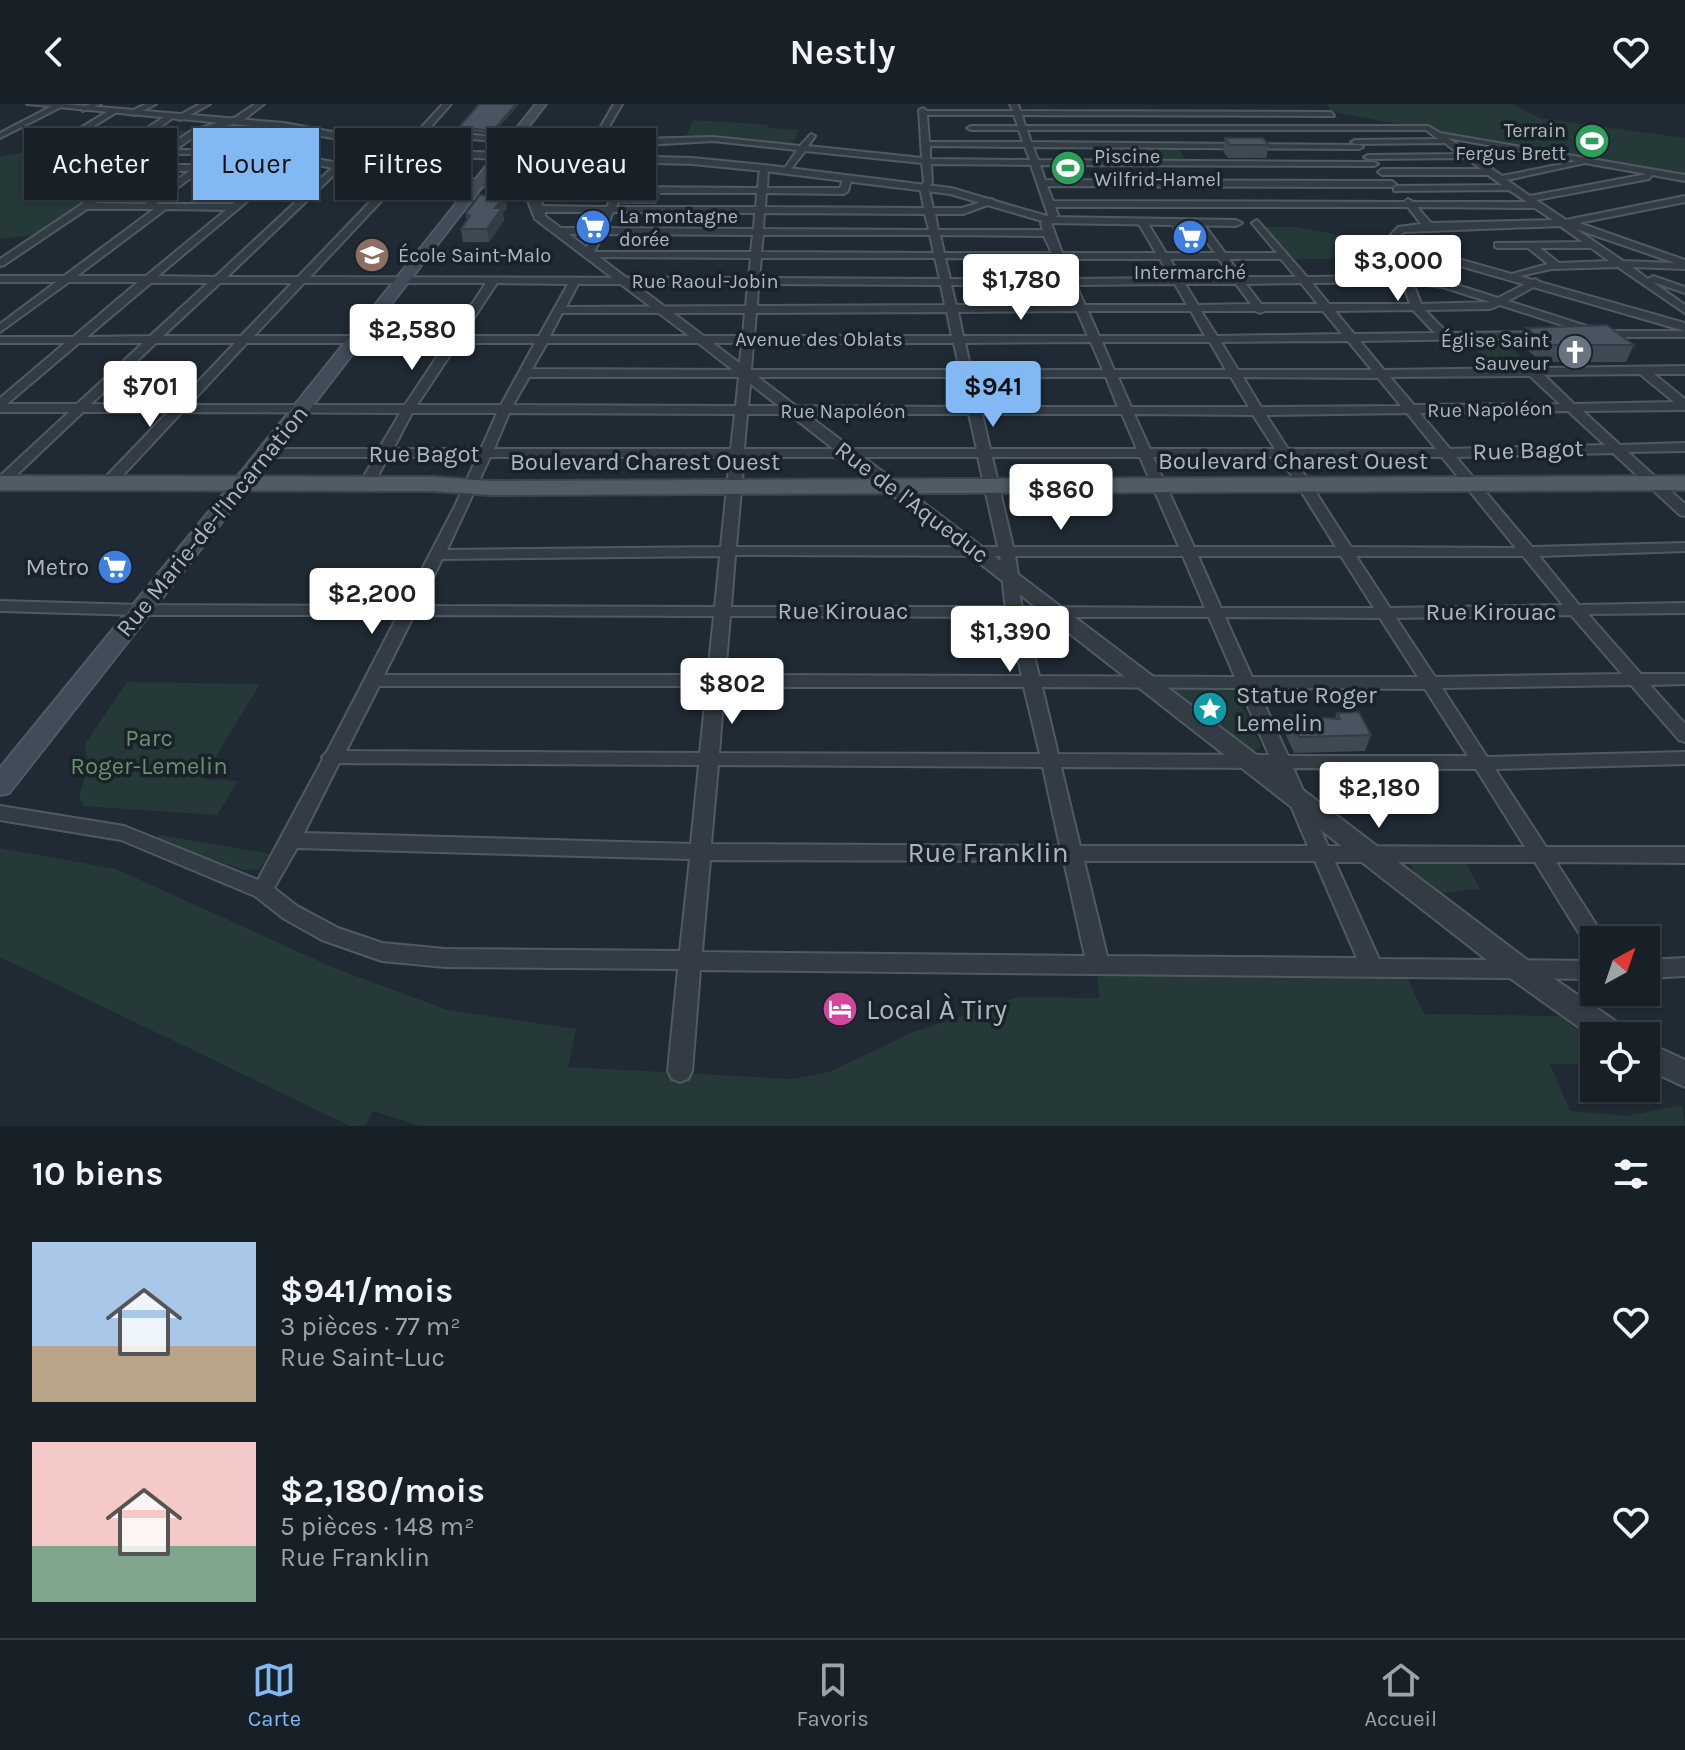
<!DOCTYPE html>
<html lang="fr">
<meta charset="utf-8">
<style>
body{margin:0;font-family:Karla,sans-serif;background:#21282f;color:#f1f3f6;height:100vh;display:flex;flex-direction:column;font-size:30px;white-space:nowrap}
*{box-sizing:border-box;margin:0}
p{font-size:26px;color:#9fa3a7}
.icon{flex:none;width:44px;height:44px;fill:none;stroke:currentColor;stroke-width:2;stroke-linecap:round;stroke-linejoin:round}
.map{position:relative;height:1022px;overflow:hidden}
.panel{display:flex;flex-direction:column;background:#182027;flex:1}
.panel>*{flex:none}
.hud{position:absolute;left:24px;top:24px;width:800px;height:72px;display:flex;gap:16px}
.needle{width:52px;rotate:40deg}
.tools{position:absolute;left:1580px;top:822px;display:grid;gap:16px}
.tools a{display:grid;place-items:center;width:80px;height:80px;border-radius:0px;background:#182027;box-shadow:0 2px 6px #0004,0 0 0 2px #363e44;font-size:40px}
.price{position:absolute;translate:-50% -68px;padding:0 18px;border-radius:8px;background:#fff;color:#222;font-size:26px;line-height:52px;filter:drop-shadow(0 2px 4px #0008)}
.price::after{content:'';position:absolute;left:50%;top:48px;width:24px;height:18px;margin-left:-12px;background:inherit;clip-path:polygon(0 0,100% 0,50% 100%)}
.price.current{background:#82b8f3;color:#111}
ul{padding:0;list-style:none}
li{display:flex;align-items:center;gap:24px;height:200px;padding:0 32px}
li span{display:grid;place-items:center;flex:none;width:224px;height:160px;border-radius:0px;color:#555}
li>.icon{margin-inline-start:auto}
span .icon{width:96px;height:96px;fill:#fffc;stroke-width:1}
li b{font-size:34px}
h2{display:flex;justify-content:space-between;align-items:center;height:96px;padding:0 32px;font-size:34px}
.tag{padding:0 28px;border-radius:0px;background:#182027;box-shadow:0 2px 6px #0004,0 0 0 2px #363e44;font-size:28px;line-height:72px}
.tag.current{background:#82b8f3;color:#111}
header{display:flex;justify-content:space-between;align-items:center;height:104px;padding:0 32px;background:#182027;font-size:36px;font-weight:600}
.tabs{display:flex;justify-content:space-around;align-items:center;height:112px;border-top:2px solid #363e44;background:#182027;font-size:22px;color:#9fa3a7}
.tabs a{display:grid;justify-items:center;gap:4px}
.tabs .current{color:#82b8f3}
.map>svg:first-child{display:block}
.green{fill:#253938}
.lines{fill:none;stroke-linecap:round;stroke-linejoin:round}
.minor-casing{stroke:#505a63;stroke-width:4}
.tertiary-casing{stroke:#505a63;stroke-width:4}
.secondary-casing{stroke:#505a63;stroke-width:4}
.primary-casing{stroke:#3c454f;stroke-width:4}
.minor{fill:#333c45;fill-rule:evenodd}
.tertiary{fill:#333c45;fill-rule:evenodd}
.secondary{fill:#414c58;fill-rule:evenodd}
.primary{fill:#515b65;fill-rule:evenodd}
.wall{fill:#3e4953}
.shaded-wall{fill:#323c43}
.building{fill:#485560;stroke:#323c43;stroke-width:2}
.labels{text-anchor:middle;stroke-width:7;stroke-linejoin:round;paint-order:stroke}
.far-poi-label{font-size:20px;fill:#adb7c2;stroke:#192129;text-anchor:start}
.far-street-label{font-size:20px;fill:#adb7c2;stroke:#192129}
.street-label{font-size:24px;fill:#adb7c2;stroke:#192129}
.poi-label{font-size:24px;fill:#adb7c2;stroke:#192129;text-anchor:end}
.park-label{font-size:24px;fill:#66916c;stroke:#192129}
.near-street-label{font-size:28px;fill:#adb7c2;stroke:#192129}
.near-poi-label{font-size:28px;fill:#adb7c2;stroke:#192129;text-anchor:start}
</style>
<header><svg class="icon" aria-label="back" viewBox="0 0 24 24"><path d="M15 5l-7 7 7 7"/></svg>Nestly<svg class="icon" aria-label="heart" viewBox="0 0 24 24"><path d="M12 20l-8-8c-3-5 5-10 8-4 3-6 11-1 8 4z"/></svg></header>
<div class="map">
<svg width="1685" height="1022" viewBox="0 0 1685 1022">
<rect width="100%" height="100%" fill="#202a34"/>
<!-- green -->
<path class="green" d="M1326 0H1513L1539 14 1685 34V73L1333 8Z
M693 16 770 21 768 24 800 26 792 40 686 33Z
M172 26 187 27 32 131 0 135V53L55 41Z
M1103 43H1178L1187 58 1110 57Z
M1265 123H1297L1384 140 1390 155H1292Z
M1468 237H1505L1532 263 1494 264Z
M127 578 260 580 202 675 238 677 217 711 83 702 79 693 88 662 85 640Z
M1234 584 1261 643 1254 647 1172 585Z
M160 731 265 749 269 751 259 765 243 766 155 735Z
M0 744 116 765 334 864 448 906 576 925 568 963 791 975 829 968 911 929 1019 893 1099 894 1097 867 1405 869 1424 910 1559 912 1594 938V960H1550L1570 1007 1626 1012 1682 1001 1685 1022H421L373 1007 365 1022H350L0 853Z
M1410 759H1466L1480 785 1442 789 1414 767Z"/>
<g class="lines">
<defs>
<path id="minor" d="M91 0H101L83 7V3Z
M146 0H156L134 11 127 9Z
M200 0H210L181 16 174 14Z
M255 0H264L242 17 200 30H293L296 34H192L175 46H272L398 71 480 76 484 79 480 82 400 77 310 173 749 174 751 154 585 153 583 151 593 130H557L552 127 557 124H596L604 108H539L534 105 539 102 607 103 616 84H502L498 81 502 78H619L637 41 513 39 419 30V26L443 0H451L428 26 513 35 593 36 614 0H622L601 36 713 33 800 42 811 30 815 32 808 42 922 54 919 6 923 4 927 7H1013L1010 0H1018L1020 7 1331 8 1334 12 1022 11 1025 22H1428L1440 29 1685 71V77L1652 71 1649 75 1536 96 1566 116 1685 92V98L1579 119 1685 156V165L1632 163 1648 175 1653 172 1685 183V189L1653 178 1685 201V209L1618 163 1551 165 1512 174V170L1548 160 1528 144H1498L1495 143V139L1583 138 1560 122 1404 128 1398 134 1411 172 1448 178 1498 194 1535 175 1540 178 1539 180 1508 197 1602 227H1685V233H1599L1500 201 1490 205 1425 206 1447 229 1543 228 1549 231 1543 234 1360 237 1384 266 1685 262V270H1654L1685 295V306L1583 307 1620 341 1685 339V347L1628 348 1685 400V412L1680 411 1613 349 1456 353 1532 443 1685 439V447L1539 452 1579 501 1685 499V509L1588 510 1641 570H1685V580L1650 581 1685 620V638L1679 636 1631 581 1442 584 1487 653 1685 648V660L1495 665 1546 743H1685V759L1556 758 1606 836H1594V844L1587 842 1535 758H1335L1379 855 1594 857V875L700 866 692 967 688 975 680 978 672 975 668 967 678 865 445 863 382 857 322 836 283 814 255 792 121 736 0 716V702L124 722 258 776 323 655 322 653 327 648 398 511H140L0 507V497L140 501 403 502 455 402 477 353H388L373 381 366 385 359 381 375 353H266L259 349 266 345H379L400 309 182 308 112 383H102L100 380 102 377 168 308H83L5 382 0 383V372L69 308H0V294L65 239H0V233H73L138 178H69L0 228V220L56 178H0V172H64L154 105H87L4 161 0 162V155L191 27 236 13ZM927 11H1014L1018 22H971L967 24 971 26H1019L1023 38H929ZM1027 26H1426L1438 35 1355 36 1351 38 1355 40 1445 39 1459 50 1368 51 1364 53 1368 55 1466 54 1481 65H1382L1378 68 1382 71H1488L1502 81 1397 82 1394 83V87L1509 86 1527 98H1413L1408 95 1404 98 1053 97 1047 82 1392 83 1396 80 1392 77 1045 76 1040 61 1374 62 1378 60 1374 58 1038 56 1033 43 1359 45 1363 43 1359 41 1031 38ZM1448 34 1577 57 1502 72ZM713 37 797 46 783 67 787 70 805 47 922 59 924 78 920 83 924 104 765 103 766 89 844 90 848 87 851 75 844 73 840 84H767L768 64 764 61 760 64 758 84 625 83 645 41ZM930 42 1025 43 1030 56 930 55ZM167 50H267L332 64 215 173 158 172 287 64 283 61H151ZM1585 59 1647 70 1530 92 1507 76ZM931 60 1031 61 1048 111 1041 119 1043 126H938L935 110H963L996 98 992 95 962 104H933L928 83 932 79ZM340 65 392 75 298 173H227ZM144 67H189L145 100 95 99ZM200 67H273L232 100H156ZM622 89H757L756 103H616ZM1055 103H1408L1421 120 1398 123 1388 134 1401 172 1307 173 1257 116 1252 119 1277 149H1225L1202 118 1199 117 1194 120 1215 149H1166L1147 118 1144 117 1139 120 1156 149H1062L1051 119 1058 111ZM1417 103 1535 104 1553 116 1431 119ZM166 105 226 106 146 172H77ZM613 108 755 109 754 125 606 124ZM764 109 925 110 929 126 763 125ZM1576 125 1675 159 1623 157ZM603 130 753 131 751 148H594ZM763 131H930L934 149 761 148ZM940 131 1044 132 1052 149H944ZM1540 144H1591L1609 157 1559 159ZM761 154H935L940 175 759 174ZM945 154 1054 155 1063 175H950ZM1064 155H1160L1171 174 1073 175ZM1170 155H1219L1232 173 1181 174ZM1229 155H1281L1296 173H1242ZM1403 178 1410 200H1329L1312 179ZM151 179H208L150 232 87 233ZM220 179H292L241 232H163ZM304 179H486L451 232H254ZM497 179 568 180 539 232H462ZM1301 179 1318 200H1261L1246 180ZM1413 179 1442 183 1490 198 1421 200ZM578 180H748L746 202 566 203ZM758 180 941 181 945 201 757 202ZM1175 180 1187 201H1085L1076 181ZM1185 180H1236L1251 200 1198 201ZM951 181H1066L1074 201H956ZM1413 206 1435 229 1354 230 1335 207ZM1077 207 1088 232H963L958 208ZM1088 207H1191L1205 232H1099ZM1201 207H1255L1260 209 1265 207H1323L1342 230 1217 232ZM947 208 952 232H754L756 209ZM562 209H745L743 232H550ZM1348 237 1372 266H1238L1221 238ZM1091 238 1103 266H971L965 239ZM1102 238H1210L1226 266H1114ZM79 239H143L77 300H7ZM156 239H235L176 301 91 300ZM247 239H446L405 301H189ZM458 239H535L501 301H417ZM547 239H742L739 266 532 265ZM753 239H954L960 266H751ZM1640 270 1674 298 1574 300 1544 271ZM1530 272 1560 300 1414 301 1390 273ZM529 273H739L736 302 513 301ZM751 273H961L967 303 748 302ZM973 273H1106L1118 303H980ZM1118 273H1231L1249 303H1131ZM1243 273 1378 274 1401 302 1261 303ZM1568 307 1605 341 1450 345 1420 309ZM412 309H497L481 345H393ZM509 309 735 310 731 345H494ZM1407 309 1436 345H1288L1266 311ZM747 310H969L977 345H744ZM982 310H1122L1137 345H990ZM1134 310 1253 311 1275 345H1150ZM490 353H730L721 443 447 446ZM744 353H978L998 443H736ZM992 353H1140L1179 443H1013ZM1153 353H1280L1336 443H1194ZM1293 353H1442L1516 444 1351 443ZM735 451 1000 452C1004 470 1002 485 1006 503H731ZM720 452 715 503 419 502 442 455ZM1015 452H1183L1205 504 1022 503C1018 486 1019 470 1015 452ZM1198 452H1341L1374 504H1221ZM1356 452H1523L1563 501 1390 504ZM414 511 714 512 708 571H384ZM1571 511 1622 570 1435 573 1396 514ZM730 512 1009 513 1022 572 725 571ZM1025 513H1209L1235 573 1039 572ZM1225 513 1380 514 1418 573H1252ZM379 582H707L700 649 346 647ZM724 583H1024L1040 650 719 649ZM1042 583 1240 584 1269 651 1058 650ZM1257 584 1425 585 1468 652H1288ZM339 659 699 661 691 740 304 729ZM718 661 1043 663 1060 742 711 740ZM1061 663 1275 664 1308 742H1080ZM1293 664 1476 665 1525 743 1328 742ZM297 744 690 755 680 847 445 845 382 839 338 824 297 802 274 784ZM710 756 1064 757 1085 852 702 848ZM1084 757H1315L1357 854 1107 852Z
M54 1 61 3 0 34V29Z
M110 6 117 8 66 39 59 37Z
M167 11 174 13 152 29H146V25Z
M1685 854V872L1646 874V856Z"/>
<path id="tertiary" d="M27 0H64L284 19 435 47 692 54 764 61 951 84 1050 113 1236 116 1242 119 1236 122 1049 119 950 90 764 67 692 60 435 53 284 25Z
M480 76 533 84 545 105V112L1530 858 1624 923 1628 932 1594 934 1510 874 697 238 535 115 525 89 476 81 475 79Z
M1391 136 1685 219V227L1391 142Z
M1646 938 1685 956V983L1646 965Z"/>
<path id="secondary" d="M536 0H546L248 385H234L232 381 234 377Z
M232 386 242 392 239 396 9 689 0 691V664L225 388Z"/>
<path id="primary" d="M0 372 433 373 490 377 1685 372V386L490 391 433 387 0 386Z"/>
</defs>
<!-- minor casing -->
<use href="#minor" class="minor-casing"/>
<!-- tertiary casing -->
<use href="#tertiary" class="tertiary-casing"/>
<!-- secondary casing -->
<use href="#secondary" class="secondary-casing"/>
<!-- primary casing -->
<use href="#primary" class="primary-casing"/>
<!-- minor -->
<use href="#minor" class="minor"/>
<!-- tertiary -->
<use href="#tertiary" class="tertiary"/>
<!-- secondary -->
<use href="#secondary" class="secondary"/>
<!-- primary -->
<use href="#primary" class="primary"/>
</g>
<!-- wall -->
<path class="wall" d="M519 0 493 30 459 26V23Z
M1225 34 1269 41 1266 54H1228L1223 47Z
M505 91 507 104 503 109 504 117 489 138H463L461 125 467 116 466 109Z
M660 92 656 100H621L620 96Z
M1173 120 1206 138V141H1184L1172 124Z
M1527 224 1634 241 1626 258H1542L1521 241Z
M1337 609 1371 631 1365 647 1294 649 1284 627 1289 611 1335 614Z"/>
<!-- shaded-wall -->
<path class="shaded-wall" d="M516 0H519L493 30V27Z
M505 91 507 104 503 109 504 117 489 138 487 125 495 104Z"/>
<!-- building -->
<path class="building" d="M479 0H516L493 27 459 23Z
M1225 34H1263L1269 41H1230Z
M624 88H660L656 96H620Z
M480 91H505L495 104H502L487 125H461L470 112 466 109Z
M1173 120 1194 121 1206 138H1184Z
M1607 221 1634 241H1548L1527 224Z
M1359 608 1371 631 1299 633 1289 611 1340 615 1337 609Z"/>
<!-- icons -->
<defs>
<symbol id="stadium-disc" viewBox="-11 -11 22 22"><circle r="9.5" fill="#2e9e5b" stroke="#192129"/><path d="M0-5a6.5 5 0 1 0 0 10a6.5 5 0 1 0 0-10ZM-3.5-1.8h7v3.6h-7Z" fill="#fff"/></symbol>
<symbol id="supermarket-disc" viewBox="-11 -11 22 22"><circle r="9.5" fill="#3f7fe0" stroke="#192129"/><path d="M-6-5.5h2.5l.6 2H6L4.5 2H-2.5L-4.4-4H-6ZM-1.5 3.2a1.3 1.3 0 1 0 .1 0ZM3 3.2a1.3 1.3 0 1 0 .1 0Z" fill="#fff"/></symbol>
<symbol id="school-disc" viewBox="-11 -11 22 22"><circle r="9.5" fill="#8d6e63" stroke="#192129"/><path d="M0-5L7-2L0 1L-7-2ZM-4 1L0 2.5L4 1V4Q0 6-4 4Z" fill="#fff"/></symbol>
<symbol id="church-disc" viewBox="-11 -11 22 22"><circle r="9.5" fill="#6b7280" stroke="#192129"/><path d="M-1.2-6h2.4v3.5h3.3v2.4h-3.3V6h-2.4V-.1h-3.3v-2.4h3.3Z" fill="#fff"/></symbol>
<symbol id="sight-disc" viewBox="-11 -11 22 22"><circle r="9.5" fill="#0f9aa8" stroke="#192129"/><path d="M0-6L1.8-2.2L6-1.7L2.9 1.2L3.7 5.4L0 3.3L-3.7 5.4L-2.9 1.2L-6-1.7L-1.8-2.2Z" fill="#fff"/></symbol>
<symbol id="hotel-disc" viewBox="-11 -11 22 22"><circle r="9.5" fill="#d1479c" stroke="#192129"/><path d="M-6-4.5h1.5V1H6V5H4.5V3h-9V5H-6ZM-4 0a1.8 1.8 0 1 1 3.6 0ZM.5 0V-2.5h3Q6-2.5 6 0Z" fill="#fff"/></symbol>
</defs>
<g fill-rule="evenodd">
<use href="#stadium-disc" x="1572" y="17" width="40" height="40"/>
<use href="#stadium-disc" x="1048" y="44" width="40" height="40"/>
<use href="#supermarket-disc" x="573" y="103" width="40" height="40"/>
<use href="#supermarket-disc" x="1170" y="113" width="40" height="40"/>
<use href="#school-disc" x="352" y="131" width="40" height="40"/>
<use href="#church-disc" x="1555" y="228" width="40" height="40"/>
<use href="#supermarket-disc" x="95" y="443" width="40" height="40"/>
<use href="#sight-disc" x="1190" y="585" width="40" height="40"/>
<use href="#hotel-disc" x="820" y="885" width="40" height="40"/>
</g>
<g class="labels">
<!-- far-poi labels -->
<g class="far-poi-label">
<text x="1566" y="33" text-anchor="end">Terrain<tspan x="1566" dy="23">Fergus Brett</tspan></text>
<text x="1094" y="59">Piscine<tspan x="1094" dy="23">Wilfrid-Hamel</tspan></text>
<text x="619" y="119">La montagne<tspan x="619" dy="23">dorée</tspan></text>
<text x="398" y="158">École Saint-Malo</text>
<text x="1190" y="175" text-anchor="middle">Intermarché</text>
<text x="1549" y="243" text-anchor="end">Église Saint<tspan x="1549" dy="23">Sauveur</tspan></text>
</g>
<!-- far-street labels -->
<g class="far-street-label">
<text x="705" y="184">Rue Raoul-Jobin</text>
<text x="819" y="242">Avenue des Oblats</text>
<text transform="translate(1490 305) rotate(-1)" y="7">Rue Napoléon</text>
<text x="843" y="314">Rue Napoléon</text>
</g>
<!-- street labels -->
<g class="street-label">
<text transform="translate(1528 346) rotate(-2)" y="8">Rue Bagot</text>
<text x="424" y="358">Rue Bagot</text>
<text x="1293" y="365">Boulevard Charest Ouest</text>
<text x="645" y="366">Boulevard Charest Ouest</text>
<text transform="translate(912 398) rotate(37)" y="8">Rue de l'Aqueduc</text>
<text transform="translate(212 417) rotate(-51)" y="8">Rue Marie-de-l'Incarnation</text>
<text x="843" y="515">Rue Kirouac</text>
<text x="1491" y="516">Rue Kirouac</text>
</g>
<!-- poi labels -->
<g class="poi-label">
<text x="89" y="471">Metro</text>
<text x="1236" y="599" text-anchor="start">Statue Roger<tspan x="1236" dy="28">Lemelin</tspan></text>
</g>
<!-- park labels -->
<g class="park-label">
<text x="149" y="642">Parc<tspan x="149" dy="28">Roger-Lemelin</tspan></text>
</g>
<!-- near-street labels -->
<g class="near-street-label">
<text x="988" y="758">Rue Franklin</text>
</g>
<!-- near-poi labels -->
<g class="near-poi-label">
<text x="866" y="915">Local À Tiry</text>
</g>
</g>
</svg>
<div class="tools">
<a><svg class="needle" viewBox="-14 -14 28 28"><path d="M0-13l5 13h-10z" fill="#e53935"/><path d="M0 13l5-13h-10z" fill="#9fa3a7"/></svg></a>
<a><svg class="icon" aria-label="locate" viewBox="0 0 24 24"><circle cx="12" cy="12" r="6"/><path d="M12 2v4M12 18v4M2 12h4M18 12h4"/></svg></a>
</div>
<b class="price" style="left:1398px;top:199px">$3,000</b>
<b class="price" style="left:1021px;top:218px">$1,780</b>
<b class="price" style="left:412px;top:268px">$2,580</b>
<b class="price" style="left:150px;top:325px">$701</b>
<b class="price current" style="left:993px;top:325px">$941</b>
<b class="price" style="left:1061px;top:428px">$860</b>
<b class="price" style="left:372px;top:532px">$2,200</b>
<b class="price" style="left:1010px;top:570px">$1,390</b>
<b class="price" style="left:732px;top:622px">$802</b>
<b class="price" style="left:1379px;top:726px">$2,180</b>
<div class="hud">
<a class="tag">Acheter</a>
<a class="tag current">Louer</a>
<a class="tag">Filtres</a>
<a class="tag">Nouveau</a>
</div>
</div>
<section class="panel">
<h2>10 biens<svg class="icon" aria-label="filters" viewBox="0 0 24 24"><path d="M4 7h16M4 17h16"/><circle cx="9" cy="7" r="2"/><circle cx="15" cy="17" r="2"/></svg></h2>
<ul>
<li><span style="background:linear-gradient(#a9c7e8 65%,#b9a48a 0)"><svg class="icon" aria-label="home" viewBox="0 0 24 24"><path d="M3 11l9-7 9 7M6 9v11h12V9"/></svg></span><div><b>$941/mois</b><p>3 pièces · 77 m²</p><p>Rue Saint-Luc</p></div><svg class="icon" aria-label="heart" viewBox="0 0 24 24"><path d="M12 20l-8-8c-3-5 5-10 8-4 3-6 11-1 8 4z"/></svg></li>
<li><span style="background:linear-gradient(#f6c9c9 65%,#7fa58c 0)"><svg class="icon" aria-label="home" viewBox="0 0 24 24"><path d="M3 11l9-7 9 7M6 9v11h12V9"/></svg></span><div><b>$2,180/mois</b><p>5 pièces · 148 m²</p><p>Rue Franklin</p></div><svg class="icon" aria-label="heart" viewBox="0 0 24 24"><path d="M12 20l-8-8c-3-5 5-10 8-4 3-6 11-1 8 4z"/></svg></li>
</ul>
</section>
<nav class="tabs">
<a class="current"><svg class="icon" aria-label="map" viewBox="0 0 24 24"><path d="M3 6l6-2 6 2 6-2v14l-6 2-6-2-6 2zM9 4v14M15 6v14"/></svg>Carte</a>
<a><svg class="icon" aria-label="saved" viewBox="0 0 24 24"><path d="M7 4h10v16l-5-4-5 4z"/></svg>Favoris</a>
<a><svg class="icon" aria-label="home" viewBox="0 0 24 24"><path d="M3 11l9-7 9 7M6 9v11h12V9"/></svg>Accueil</a>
</nav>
